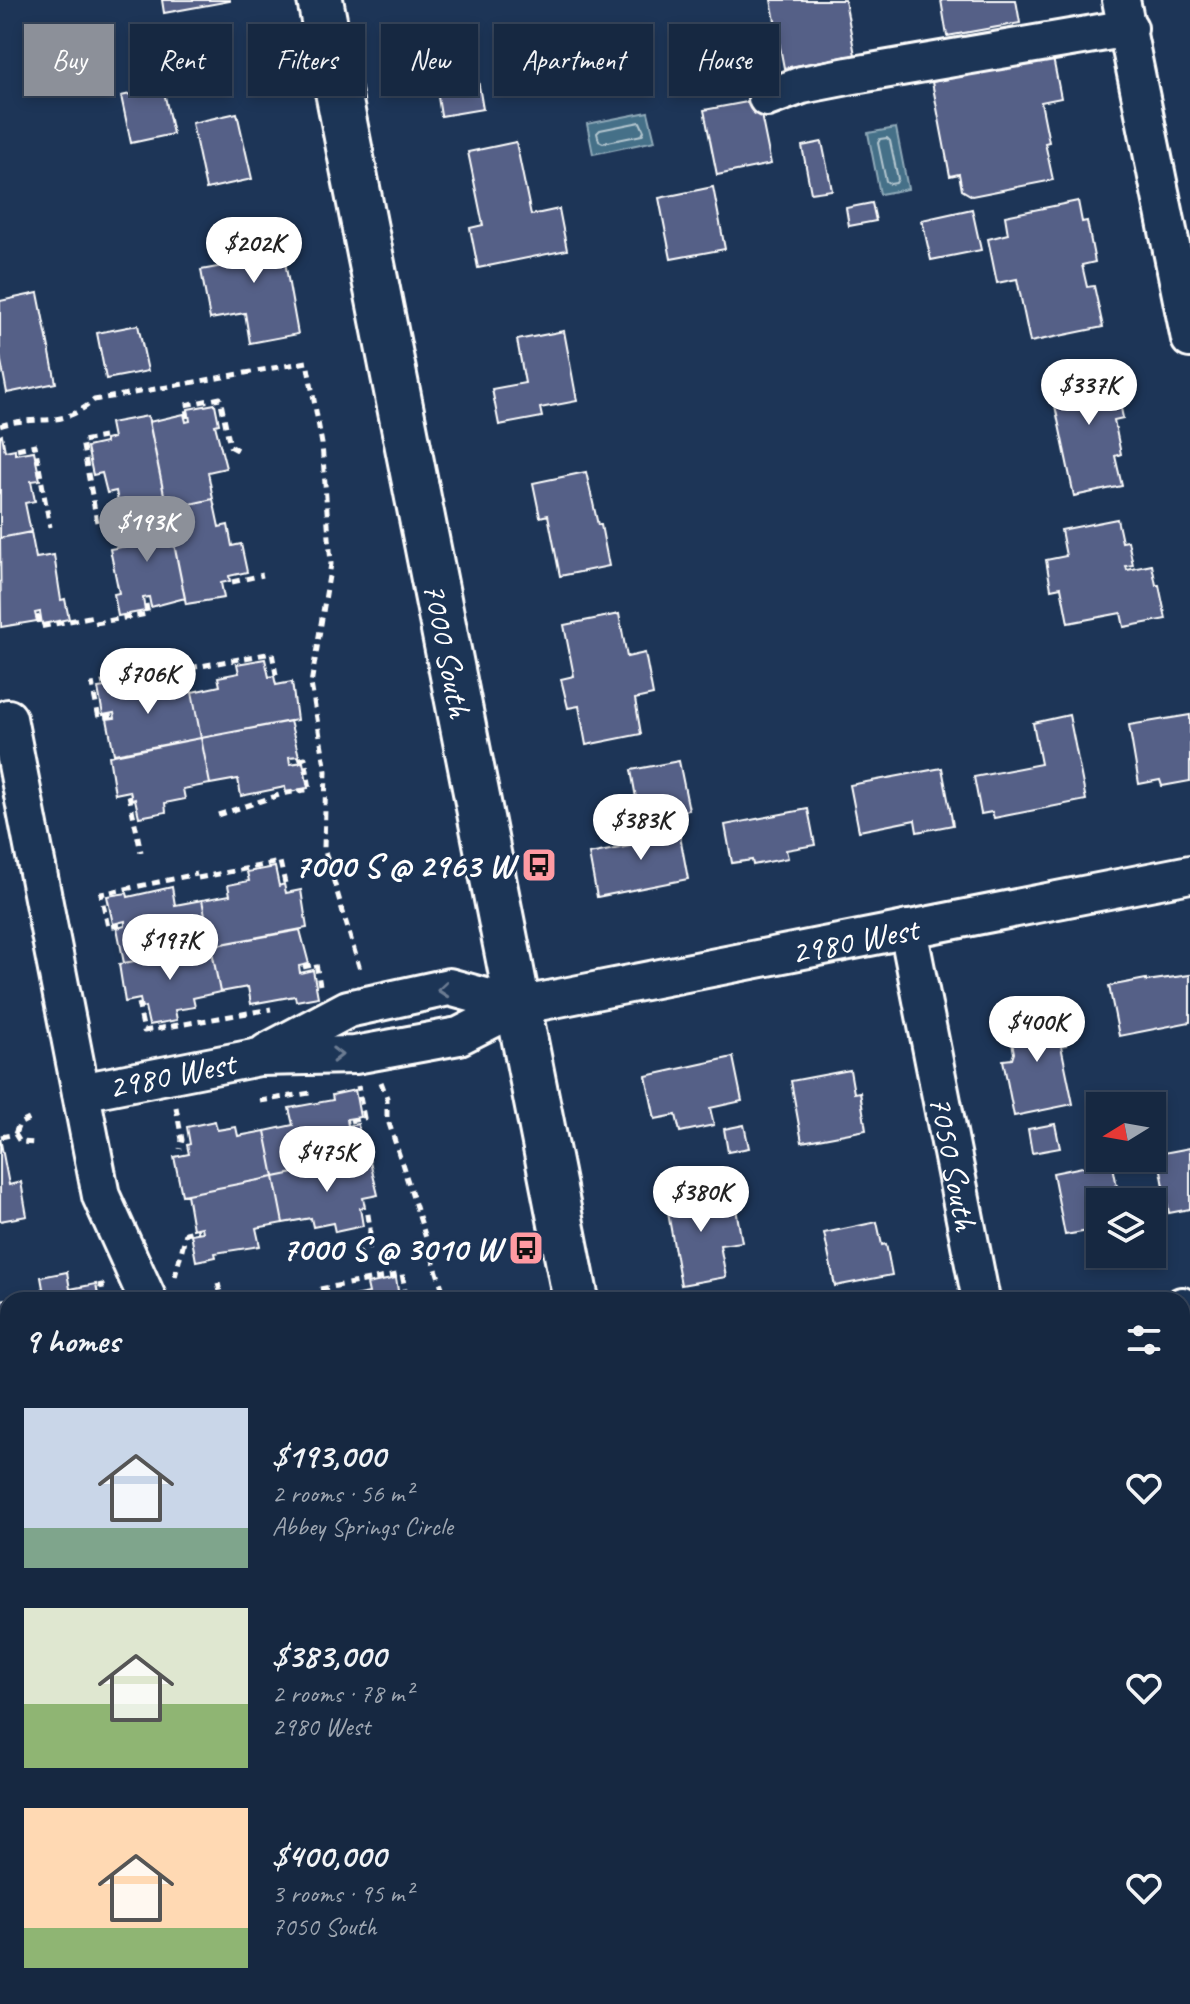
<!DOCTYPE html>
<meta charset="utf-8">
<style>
body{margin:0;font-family:Caveat,sans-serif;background:#23344c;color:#f1f3f6;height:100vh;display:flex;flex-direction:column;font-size:30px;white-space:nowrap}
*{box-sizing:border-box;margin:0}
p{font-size:26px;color:#9ea6b1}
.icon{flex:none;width:44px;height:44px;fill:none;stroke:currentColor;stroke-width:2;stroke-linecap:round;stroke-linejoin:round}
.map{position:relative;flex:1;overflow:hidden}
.panel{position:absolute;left:0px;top:1292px;width:1190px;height:712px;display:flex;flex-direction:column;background:#162841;border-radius:24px 24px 0 0;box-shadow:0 4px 12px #0003,0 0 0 2px #35445a}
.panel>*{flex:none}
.banner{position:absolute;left:24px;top:24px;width:1142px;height:72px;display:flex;gap:16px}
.needle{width:52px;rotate:259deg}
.buttons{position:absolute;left:1086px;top:1092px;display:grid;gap:16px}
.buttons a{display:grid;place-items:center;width:80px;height:80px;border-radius:0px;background:#162841;box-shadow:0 4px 12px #0003,0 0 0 2px #35445a;font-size:40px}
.price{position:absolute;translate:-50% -68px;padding:0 18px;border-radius:28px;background:#fff;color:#222;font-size:26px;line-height:52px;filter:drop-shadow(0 2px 4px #0008)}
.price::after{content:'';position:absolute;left:50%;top:48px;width:24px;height:18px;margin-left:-12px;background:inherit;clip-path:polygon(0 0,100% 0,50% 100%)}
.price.current{background:#8c9099;color:#fff}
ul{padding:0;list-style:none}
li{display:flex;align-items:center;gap:24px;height:200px;padding:0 24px}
li span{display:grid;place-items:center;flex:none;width:224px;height:160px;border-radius:0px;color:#555}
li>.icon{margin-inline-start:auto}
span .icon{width:96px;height:96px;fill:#fffc;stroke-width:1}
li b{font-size:34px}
h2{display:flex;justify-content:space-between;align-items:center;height:96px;padding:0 24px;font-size:34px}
.chip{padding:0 28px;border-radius:0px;background:#162841;box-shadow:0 4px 12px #0003,0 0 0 2px #35445a;font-size:28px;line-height:72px}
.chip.current{background:#8c9099;color:#fff}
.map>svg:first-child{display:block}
.water{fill:#447088;stroke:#8fa9b8;stroke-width:2}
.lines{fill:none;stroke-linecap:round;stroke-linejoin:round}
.shore{stroke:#b4c6cf;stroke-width:2}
.canal{stroke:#447088;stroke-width:34}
.building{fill:#556087;stroke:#fff;stroke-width:2}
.minor-casing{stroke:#fff;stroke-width:42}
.major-casing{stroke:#fff;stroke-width:50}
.path{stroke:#fff;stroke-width:5;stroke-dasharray:8 6;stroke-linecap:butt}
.minor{stroke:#1d3557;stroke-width:36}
.major{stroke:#1d3557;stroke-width:44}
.oneway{stroke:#6c7c92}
.labels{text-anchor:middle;stroke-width:6;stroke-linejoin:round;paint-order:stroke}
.street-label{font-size:34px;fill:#fff;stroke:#1d3557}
.poi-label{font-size:34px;font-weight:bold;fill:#fff;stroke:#1d3557;text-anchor:end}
</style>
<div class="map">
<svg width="1190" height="2004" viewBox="0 0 1190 2004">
<rect width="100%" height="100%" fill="#1d3557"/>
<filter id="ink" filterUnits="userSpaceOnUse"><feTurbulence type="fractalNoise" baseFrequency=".0125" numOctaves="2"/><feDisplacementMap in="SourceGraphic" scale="16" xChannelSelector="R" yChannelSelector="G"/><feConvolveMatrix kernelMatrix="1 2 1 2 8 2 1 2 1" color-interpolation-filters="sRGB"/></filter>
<g filter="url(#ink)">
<!-- water -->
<path class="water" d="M648 112 655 141 593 154 587 124Z
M896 128 908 189 880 194 868 133Z"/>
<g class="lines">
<!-- shore -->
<path class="shore" d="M640 122 644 131 642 135 603 143 599 141 597 133 600 130Z
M887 138 890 141 898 179 896 183 890 184 886 181 878 143 880 139Z"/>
<!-- canal -->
<path class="canal" d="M1182 1969H1190
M0 1989 8 1988"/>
</g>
<!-- building -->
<path class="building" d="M162 0H230V1L164 13Z
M771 0H845L855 55 784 68Z
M941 0H1016L1020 23 947 36Z
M472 45 483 109 441 116 431 52Z
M1053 58 1061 98 1041 102 1049 142 1045 143 1053 180 972 196 962 190 959 174 950 176 932 82Z
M163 87 173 134 131 143 121 96Z
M758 100 771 164 717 175 704 110Z
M237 113 252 179 206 189 192 123Z
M516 142 531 215 559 209 567 250 478 268 470 228 483 225 468 152Z
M822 142 832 190 811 193 802 146Z
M713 187 725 249 671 259 659 198Z
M1078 201 1082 222 1087 221 1095 262 1082 265 1087 287 1094 286 1103 327 1030 342 1017 279 997 283 988 239 1008 234 1005 216Z
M872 203 876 221 849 226 846 208Z
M972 209 981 250 931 260 922 220Z
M278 223 298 334 250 343 245 313 210 319 201 270 234 264 228 233Z
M38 293 56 383 7 393 0 356V301Z
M138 325 148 371 106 379 97 333Z
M564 331 577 401 540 408 542 417 499 425 492 389 525 383 517 340Z
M1112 364 1123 418 1114 420 1121 454 1115 456 1122 486 1074 496 1049 377Z
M215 404 219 424 215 425 226 468 208 472 213 499 167 509 149 422 184 414 186 422 190 421 188 409Z
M148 416 167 509 121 518 116 491 107 493 102 473 93 475 87 447 105 443V440L113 438 110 423Z
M2 435 5 451 15 449V454L34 451 40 480 31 481 35 501 25 503 31 532 0 538V436Z
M586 472 598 525H601L609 566 560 576 548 515 540 517 533 483Z
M213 499 219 527 228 525 232 546 241 544 247 572 229 576 230 581 221 583 224 598 186 604 167 509Z
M167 509 185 598 151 607 149 597 143 598 145 611 118 616 114 594 119 593 110 549 127 546 121 518Z
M1117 519 1122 542 1128 541 1133 565 1126 566 1127 570 1152 565 1156 585H1159L1166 619 1124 627 1121 613 1068 623 1061 587 1051 589 1046 560 1066 556 1061 530Z
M31 532 36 558 54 555 61 600 65 599 69 619 42 624 40 612 35 613 37 621 1 627 0 538Z
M619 614 627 657 645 653 653 695 635 699 641 734 586 745 579 706 568 708 561 679 574 676 564 625Z
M265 659 269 677 274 676 276 685 292 682 297 720 201 738 192 692 220 686 218 677 239 673 237 664Z
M162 679 165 696 192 692 201 738 114 754 107 719 115 718 114 713 103 715 98 688 117 685 118 689Z
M1069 715 1086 800 994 818 992 812 981 814 974 777 1041 764 1033 723Z
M1190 715V781L1162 786 1160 780 1139 784 1129 725Z
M290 721 299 756 289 757 290 764 303 762 308 788 286 793 285 787 241 796 238 779 210 784 201 738Z
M201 738 210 784 183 789 185 799 165 803 166 812 139 817 135 799 132 800 130 791 115 794 109 756Z
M679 761 689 810 640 820 631 770Z
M942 768 953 825 917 832 915 820 859 831 850 785Z
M808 809 815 845 786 850 788 858 753 865 752 860 732 863 725 825Z
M677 820 688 879 597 897 589 854 646 843 643 827Z
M275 867 279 886 284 884 286 893 301 890 307 928 211 946 202 900 230 895 228 885 249 881 247 872Z
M172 887 175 905 202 900 211 946 124 963 117 928 125 926V921L113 924 107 896 127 893 128 897Z
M300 930 309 964 299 966 300 973 313 970 318 997 296 1001 295 996 251 1004 248 987 220 992 211 946Z
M211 946 220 992 193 998 195 1007 175 1010 177 1020 149 1025 145 1007 142 1008 140 999 125 1002 119 964Z
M1190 975V1022L1119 1036 1109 986 1146 979V981Z
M1058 1010 1066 1045 1061 1046 1073 1104 1014 1116 1003 1060 1012 1059 1014 1053 1008 1020Z
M733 1057 742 1101 710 1108 714 1125 680 1132 676 1115 655 1119 646 1076Z
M850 1070 854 1093 860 1092 866 1130 802 1142 791 1081Z
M355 1090 360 1117 347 1119 348 1126 358 1124 363 1159 274 1177 265 1131 293 1125 289 1108 333 1100 332 1095Z
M215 1121 217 1130 236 1127 238 1136 265 1131 274 1177 182 1195 174 1157 189 1154 187 1145 190 1144 187 1127Z
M1055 1124 1060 1148 1032 1153 1028 1129Z
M744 1125 749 1148 728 1152 724 1129Z
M0 1138 9 1185 21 1182 27 1216 0 1221Z
M1190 1148V1209L1169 1213 1158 1154Z
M369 1158 378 1195 363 1198 365 1207 360 1208 363 1226 335 1232 333 1223 313 1227 311 1218 283 1223 274 1177Z
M1112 1161 1120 1202H1100V1229L1065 1235 1053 1173Z
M274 1177 283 1223 256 1228 260 1246 215 1253 216 1257 196 1261 191 1234 203 1232 202 1227 193 1229 187 1194Z
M706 1188 709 1203 734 1198 742 1242 720 1245 726 1277 681 1285 665 1196Z
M877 1222 882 1245 886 1244 892 1275 835 1286 824 1233Z
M67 1272 70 1289 96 1284 99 1300H45L41 1277Z
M396 1278 399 1297 404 1296 405 1300H349L348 1297 369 1293 367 1284Z
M44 1292 45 1300H8V1353L0 1355V1328L6 1327 1 1300Z
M1190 1448V1507L1182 1508V1449Z
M8 1576V1634L0 1635V1577Z
M1190 1578V1626L1182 1627V1580Z
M8 1634V1681L0 1683V1635Z
M8 1765V1813H6L0 1784V1767Z
M1190 1798V1846H1182V1799Z
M6 1813 8 1861 0 1863V1815Z"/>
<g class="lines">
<defs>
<g id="minor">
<path d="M1121 0 1190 339"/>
<path d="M767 98 802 85 848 76 1129 28"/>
<path d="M8 718 101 1196 148 1300"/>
<path id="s1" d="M908 929 981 1300"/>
<path d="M267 1052 348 1009 449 987 518 1006"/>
<path id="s2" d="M81 1092 259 1057 355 1055 442 1039 459 1036 518 1006 1190 874"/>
<path d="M1182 1306 1190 1310"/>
<path d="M0 1520 8 1519"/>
<path d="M1182 1717H1190"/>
<path d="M1182 1939H1190"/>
<path d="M0 1953 8 1952"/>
</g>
<g id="major">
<path id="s3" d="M320 0 576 1300"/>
<path d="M712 1996 714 2004"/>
</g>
</defs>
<!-- minor casing -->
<use href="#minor" class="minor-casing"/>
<!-- major casing -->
<use href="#major" class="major-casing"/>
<!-- path -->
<path class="path" d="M188 418 185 405 220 398 230 446 241 452
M0 426C38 413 59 431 94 400L307 362 322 444 331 564 311 684 326 771 324 848 361 973
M17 449 35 445 50 527
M97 522 82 441 104 437
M232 582 263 575
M38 615 40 627 94 616
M95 623 148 614 145 600
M190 668 272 653 277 680
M112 716 99 718 92 685 189 665
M129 795 141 852
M218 815 282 794 310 789 305 758 293 761
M198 878 280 862 285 883
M120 925 108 927 101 894 197 874
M303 967 316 964 320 985
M138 1003 144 1031 271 1009
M381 1082 387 1098V1117L446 1300
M260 1101 310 1093
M176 1107 182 1140 180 1149
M350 1121 364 1118 358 1086
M15 1134 19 1124 31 1118
M1 1137 15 1134 20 1142 36 1143
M355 1256 369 1247 370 1228 367 1208
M175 1277 186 1233 199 1230
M218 1283 222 1300
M98 1286 102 1285 105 1300
M320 1289 402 1274 405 1289
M0 1461 8 1459
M0 1563 8 1562"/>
<!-- minor -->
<use href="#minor" class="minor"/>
<!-- major -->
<use href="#major" class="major"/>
</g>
<!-- one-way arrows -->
<defs><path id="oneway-chevron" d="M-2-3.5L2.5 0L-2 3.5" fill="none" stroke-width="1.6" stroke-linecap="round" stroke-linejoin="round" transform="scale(2)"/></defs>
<g class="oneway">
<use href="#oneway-chevron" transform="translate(443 990) rotate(175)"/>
<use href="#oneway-chevron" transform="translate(337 1055) rotate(-1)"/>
</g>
</g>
<!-- icons -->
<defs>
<symbol id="bus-square" viewBox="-11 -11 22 22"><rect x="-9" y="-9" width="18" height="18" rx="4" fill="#ff9aa2" stroke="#1d3557"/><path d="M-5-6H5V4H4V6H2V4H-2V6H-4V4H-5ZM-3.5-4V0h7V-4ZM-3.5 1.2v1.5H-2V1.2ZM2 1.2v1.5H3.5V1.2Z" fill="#111"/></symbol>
</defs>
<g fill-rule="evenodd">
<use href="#bus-square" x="519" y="845" width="40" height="40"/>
<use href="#bus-square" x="506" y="1228" width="40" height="40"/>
</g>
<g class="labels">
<!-- street labels -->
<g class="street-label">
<text dy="12" stroke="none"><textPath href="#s3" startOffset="662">7000 South</textPath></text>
<text dy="12" stroke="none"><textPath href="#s2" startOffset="792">2980 West</textPath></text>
<text dy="12" stroke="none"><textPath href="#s2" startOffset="92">2980 West</textPath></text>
<text dy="12" stroke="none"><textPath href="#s1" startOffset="238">7050 South</textPath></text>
</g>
<!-- poi labels -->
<g class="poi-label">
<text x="513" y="877">7000 S @ 2963 W</text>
<text x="500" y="1260">7000 S @ 3010 W</text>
</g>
</g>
</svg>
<div class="buttons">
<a><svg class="needle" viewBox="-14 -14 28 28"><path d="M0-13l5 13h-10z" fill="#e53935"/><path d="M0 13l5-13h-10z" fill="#9ea6b1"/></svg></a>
<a><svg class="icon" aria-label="layers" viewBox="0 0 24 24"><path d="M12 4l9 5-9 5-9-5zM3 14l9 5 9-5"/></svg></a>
</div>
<b class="price" style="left:254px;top:285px">$202K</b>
<b class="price" style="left:1089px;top:427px">$337K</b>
<b class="price current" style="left:147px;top:564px">$193K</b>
<b class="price" style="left:148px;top:716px">$706K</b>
<b class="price" style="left:641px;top:862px">$383K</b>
<b class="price" style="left:170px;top:982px">$197K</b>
<b class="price" style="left:1037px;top:1064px">$400K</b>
<b class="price" style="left:327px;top:1194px">$475K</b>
<b class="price" style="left:701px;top:1234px">$380K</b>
<div class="banner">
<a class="chip current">Buy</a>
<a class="chip">Rent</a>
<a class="chip">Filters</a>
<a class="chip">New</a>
<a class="chip">Apartment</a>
<a class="chip">House</a>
</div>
<section class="panel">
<h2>9 homes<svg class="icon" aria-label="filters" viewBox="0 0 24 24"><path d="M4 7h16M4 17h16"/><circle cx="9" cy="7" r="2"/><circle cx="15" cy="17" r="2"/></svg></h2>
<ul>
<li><span style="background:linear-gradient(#c9d6e8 75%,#7fa58c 0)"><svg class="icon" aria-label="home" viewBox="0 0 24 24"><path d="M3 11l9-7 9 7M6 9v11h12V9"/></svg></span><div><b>$193,000</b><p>2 rooms · 56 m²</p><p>Abbey Springs Circle</p></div><svg class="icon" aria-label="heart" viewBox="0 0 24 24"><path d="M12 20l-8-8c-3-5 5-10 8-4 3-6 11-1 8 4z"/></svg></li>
<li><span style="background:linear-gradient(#dfe7d0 60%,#8fb573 0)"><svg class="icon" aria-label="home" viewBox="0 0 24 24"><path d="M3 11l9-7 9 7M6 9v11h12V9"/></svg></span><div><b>$383,000</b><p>2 rooms · 78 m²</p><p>2980 West</p></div><svg class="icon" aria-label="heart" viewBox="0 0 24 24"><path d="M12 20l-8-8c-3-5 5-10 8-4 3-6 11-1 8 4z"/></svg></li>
<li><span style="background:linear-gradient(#ffd9b3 75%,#8fb573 0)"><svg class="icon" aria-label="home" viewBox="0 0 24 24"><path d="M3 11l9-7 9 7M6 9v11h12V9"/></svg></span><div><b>$400,000</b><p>3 rooms · 95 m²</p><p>7050 South</p></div><svg class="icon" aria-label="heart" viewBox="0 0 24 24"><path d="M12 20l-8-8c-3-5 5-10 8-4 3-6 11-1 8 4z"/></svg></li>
</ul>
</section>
</div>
